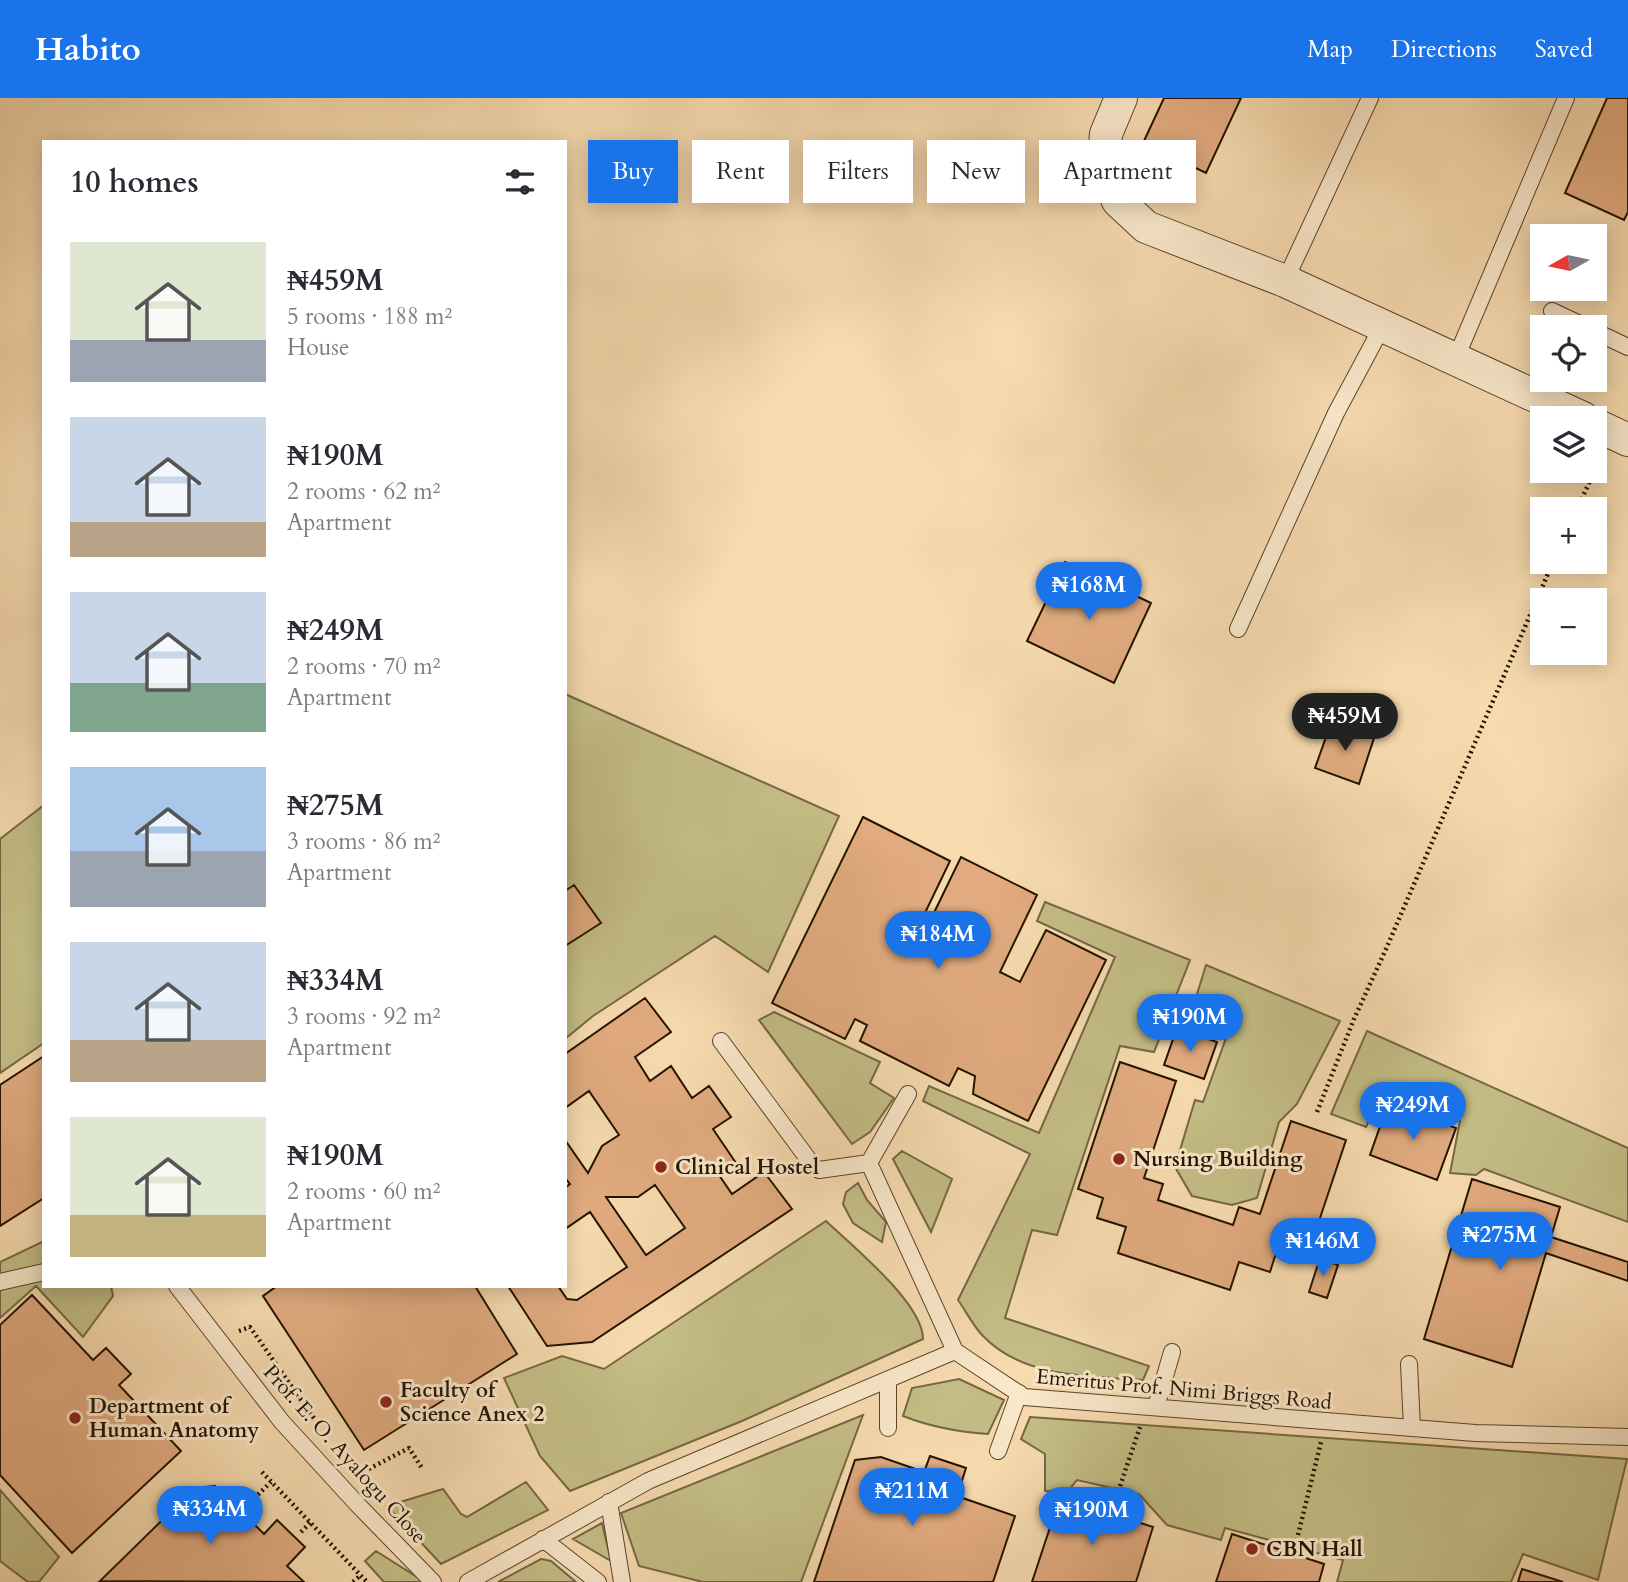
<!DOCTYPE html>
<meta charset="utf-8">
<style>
body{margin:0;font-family:Cardo,serif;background:#f7f7f7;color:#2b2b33;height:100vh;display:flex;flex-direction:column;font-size:26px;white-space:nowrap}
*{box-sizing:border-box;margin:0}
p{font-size:23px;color:#7c7c81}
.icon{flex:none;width:38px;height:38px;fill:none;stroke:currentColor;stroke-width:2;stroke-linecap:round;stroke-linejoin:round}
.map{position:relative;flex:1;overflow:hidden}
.drawer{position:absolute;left:42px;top:42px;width:525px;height:1148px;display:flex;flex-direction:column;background:#fff;border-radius:0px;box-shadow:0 4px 18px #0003}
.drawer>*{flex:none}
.guide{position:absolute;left:588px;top:42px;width:665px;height:63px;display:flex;gap:14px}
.needle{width:46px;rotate:261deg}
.tools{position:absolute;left:1530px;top:126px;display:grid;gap:14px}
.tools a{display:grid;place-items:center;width:77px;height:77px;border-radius:0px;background:#fff;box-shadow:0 4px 18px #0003;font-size:35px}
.price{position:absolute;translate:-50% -60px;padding:0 16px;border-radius:24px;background:#1a73e8;color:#fff;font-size:23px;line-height:46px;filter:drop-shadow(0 2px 4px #0008)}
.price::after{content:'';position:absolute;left:50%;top:42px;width:21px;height:16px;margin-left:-10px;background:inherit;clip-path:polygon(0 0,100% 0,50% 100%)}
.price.selected{background:#222;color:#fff}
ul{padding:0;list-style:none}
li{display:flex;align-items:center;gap:21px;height:175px;padding:0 28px}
li span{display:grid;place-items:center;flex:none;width:196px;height:140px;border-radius:0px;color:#555}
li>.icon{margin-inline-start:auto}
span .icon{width:84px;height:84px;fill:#fffc;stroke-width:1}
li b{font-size:30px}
h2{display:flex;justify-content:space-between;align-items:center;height:84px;padding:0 28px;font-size:30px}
.chip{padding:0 24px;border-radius:0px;background:#fff;box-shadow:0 4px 18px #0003;font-size:24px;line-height:63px}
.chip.selected{background:#1a73e8;color:#fff}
header{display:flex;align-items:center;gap:42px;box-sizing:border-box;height:98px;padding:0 35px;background:#1a73e8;color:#fff}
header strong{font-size:33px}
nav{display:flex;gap:38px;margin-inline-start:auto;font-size:24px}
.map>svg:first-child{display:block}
.green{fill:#c4be86;stroke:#746844;stroke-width:2}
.building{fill:#e1ab7f;stroke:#241301;stroke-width:2;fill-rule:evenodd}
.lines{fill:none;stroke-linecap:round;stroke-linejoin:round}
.lane-casing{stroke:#59452c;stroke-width:18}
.street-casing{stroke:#59452c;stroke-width:34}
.path{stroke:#241301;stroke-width:4.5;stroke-dasharray:2 3.5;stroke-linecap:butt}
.lane{stroke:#fae8cb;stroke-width:16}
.street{stroke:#fae8cb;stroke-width:32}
.poi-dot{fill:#8f2418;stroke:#fae8cb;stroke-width:2.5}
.labels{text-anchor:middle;stroke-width:6;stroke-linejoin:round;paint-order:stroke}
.poi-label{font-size:21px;font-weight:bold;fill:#241301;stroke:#fae8cb;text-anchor:start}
.street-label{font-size:21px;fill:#241301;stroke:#fae8cb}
</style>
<header>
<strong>Habito</strong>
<nav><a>Map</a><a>Directions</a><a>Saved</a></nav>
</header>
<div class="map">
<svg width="1628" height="1484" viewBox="0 0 1628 1484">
<rect width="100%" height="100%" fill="#f7dbaf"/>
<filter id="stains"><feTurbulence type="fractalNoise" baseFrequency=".00286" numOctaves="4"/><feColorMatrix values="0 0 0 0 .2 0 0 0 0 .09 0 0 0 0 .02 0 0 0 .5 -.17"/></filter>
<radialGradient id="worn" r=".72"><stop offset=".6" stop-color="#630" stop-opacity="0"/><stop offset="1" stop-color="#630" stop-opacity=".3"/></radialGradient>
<!-- green -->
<path class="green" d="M565 596 839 718 768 874 715 838 593 918 565 941Z
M44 707V945L0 975V741Z
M1045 804 1190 862 1154 954 1120 948 1057 1137 1032 1132 1005 1220 1149 1268 1143 1282C1089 1278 1023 1280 983 1238 973 1228 966 1213 958 1202L1030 1056 923 1003 929 988 1039 1035 1115 859 1037 823Z
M1206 867 1340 923 1297 1006 1279 1024 1257 1100 1232 1107 1192 1098 1175 1069 1195 1002 1203 1004 1226 940 1189 922Z
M774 914 880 964 870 985 894 1000 870 1034 852 1046 759 922Z
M1367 933 1628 1050V1124L1484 1071 1476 1077 1450 1075 1460 1023 1382 997 1366 1029 1331 1016Z
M902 1053 952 1081 931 1134 893 1061Z
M858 1085 867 1102 886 1124 882 1144 853 1125 843 1106 846 1094Z
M826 1123C852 1148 923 1205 923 1241L742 1323 570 1393 540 1358 504 1280 562 1258 604 1271Z
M44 1143V1188H111L113 1198 83 1239 36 1188 0 1220V1164Z
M959 1281 1004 1302 988 1336C958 1334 931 1329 903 1318L912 1290Z
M863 1317 801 1484H703L639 1468 621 1415Z
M1030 1319 1627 1361 1598 1482 1523 1456 1511 1484H1337L1343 1462 1225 1430 1221 1442 1167 1427 1139 1396 1077 1382 1068 1393H1045V1356L1021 1341Z
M526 1384 548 1412 441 1466 387 1408 443 1391 461 1416 467 1419Z
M0 1392 59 1459 39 1484H28L0 1463Z
M602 1425 611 1463 573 1441Z
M376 1453 425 1484H384L365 1463Z
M541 1461 551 1463 576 1484H498Z"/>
<!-- building -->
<path class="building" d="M1164 0H1241L1206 75 1143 45Z
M1607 0H1628V114L1624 122 1565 95Z
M1065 464 1151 505 1114 585 1027 543Z
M1331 625 1374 640 1359 686 1315 670Z
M863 719 950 763 923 819 930 823 961 759 1037 797 1000 874 1020 884 1046 832 1106 862 1028 1023 973 996 975 978 958 970 949 988 860 943 867 927 855 921 845 941 772 905Z
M574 787 601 825 565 848V793Z
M645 900 671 934 635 959 650 983 671 968 692 1000 709 988 731 1019 713 1031 736 1065 719 1077 732 1096 764 1074 792 1111 592 1244 547 1248 508 1188H558L567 1201 577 1202 627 1169 590 1114 565 1131V1090L570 1086 565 1080V1042L588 1075 602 1048 619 1037 589 993 565 1010V956ZM655 1087 685 1130 646 1157 606 1099H638Z
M1177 930 1217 944 1204 981 1164 967Z
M44 958V1100L0 1128V987Z
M1120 964 1176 983 1144 1080 1163 1086 1158 1102 1233 1127 1239 1109 1260 1116 1291 1023 1346 1042 1305 1165 1276 1155 1270 1174 1239 1164 1230 1192 1118 1155 1126 1129 1097 1120 1103 1100 1078 1091Z
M1388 1006 1456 1030 1437 1082 1370 1057Z
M1472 1081 1560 1109 1551 1139 1628 1164V1183L1546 1155 1512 1269 1424 1241Z
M1320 1160 1338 1167 1327 1200 1309 1194Z
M277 1188H475L517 1256 364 1352 263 1198Z
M32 1197 93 1262 106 1250 131 1276 119 1287 181 1353 72 1455 0 1377V1227Z
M930 1358 966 1370 957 1398 1015 1418 993 1484H814L855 1362 881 1359 924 1374Z
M215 1388 264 1436 277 1422 305 1449 287 1468 304 1484 100 1483 195 1390Z
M1060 1399 1153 1429 1136 1484H1032Z
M1232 1436 1324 1466 1319 1484H1216Z
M1522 1471 1563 1484H1518Z"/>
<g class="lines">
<defs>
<path id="lane" d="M1285 183 1370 0
M1552 213 1586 229
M1594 233 1628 249
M1456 260 1566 0
M1238 531 1336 315 1382 229
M721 943 814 1069 819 1072 869 1065
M908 996 869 1065 955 1253
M0 1184 44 1174
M177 1188 282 1324 358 1407 433 1484
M1409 1266 1412 1330
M888 1282V1330
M1156 1309 1172 1254
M998 1353 1019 1295
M609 1404 622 1484
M543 1441 598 1484
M468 1484 648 1383 955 1253 1024 1299 1475 1335 1628 1339"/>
<path id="street" d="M1121 0 1106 36 1103 69 1118 103 1146 129 1285 183 1583 320
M1594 326 1628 342"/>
</defs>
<!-- lane casing -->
<use href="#lane" class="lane-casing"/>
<!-- street casing -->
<use href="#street" class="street-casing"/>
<!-- path -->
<path class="path" d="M1577 411 1600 361
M1317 1014 1354 921 1386 851 1553 464
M239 1233 250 1229 318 1326
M262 1374 367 1484
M359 1376 409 1350 422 1370
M1120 1388 1140 1329
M246 1408 271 1384
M301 1434 311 1424
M1298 1437 1321 1344
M353 1484 361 1477"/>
<!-- lane -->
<use href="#lane" class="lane"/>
<!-- street -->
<use href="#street" class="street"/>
</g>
<!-- markers -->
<g class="poi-dot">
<circle cx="1119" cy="1061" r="7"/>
<circle cx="661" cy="1069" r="7"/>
<circle cx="386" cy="1304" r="7"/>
<circle cx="75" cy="1320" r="7"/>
<circle cx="1252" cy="1451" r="7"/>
</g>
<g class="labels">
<!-- poi labels -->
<g class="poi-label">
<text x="1133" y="1068">Nursing Building</text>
<text x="675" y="1076">Clinical Hostel</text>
<text x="400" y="1299">Faculty of<tspan x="400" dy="24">Science Anex 2</tspan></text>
<text x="89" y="1315">Department of<tspan x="89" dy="24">Human Anatomy</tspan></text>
<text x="1266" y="1458">CBN Hall</text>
</g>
<!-- street labels -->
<g class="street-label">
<text transform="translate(1184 1291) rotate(5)" y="7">Emeritus Prof. Nimi Briggs Road</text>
<text transform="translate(345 1356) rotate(48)" y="7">Prof. E. O. Ayalogu Close</text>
</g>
</g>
<rect width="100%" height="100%" filter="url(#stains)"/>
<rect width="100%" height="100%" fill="url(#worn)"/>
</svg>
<div class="tools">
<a><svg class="needle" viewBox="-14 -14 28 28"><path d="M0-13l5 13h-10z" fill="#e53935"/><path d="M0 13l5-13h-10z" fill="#7c7c81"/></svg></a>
<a><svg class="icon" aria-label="locate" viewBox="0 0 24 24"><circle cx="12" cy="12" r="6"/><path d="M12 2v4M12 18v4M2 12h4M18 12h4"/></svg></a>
<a><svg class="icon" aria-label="layers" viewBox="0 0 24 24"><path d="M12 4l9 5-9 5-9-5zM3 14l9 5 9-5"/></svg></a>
<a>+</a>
<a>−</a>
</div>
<b class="price" style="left:1089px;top:524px">₦168M</b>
<b class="price selected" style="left:1345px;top:655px">₦459M</b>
<b class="price" style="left:938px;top:873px">₦184M</b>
<b class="price" style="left:1190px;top:956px">₦190M</b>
<b class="price" style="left:1413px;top:1044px">₦249M</b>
<b class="price" style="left:1500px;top:1174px">₦275M</b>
<b class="price" style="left:1323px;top:1180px">₦146M</b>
<b class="price" style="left:912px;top:1430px">₦211M</b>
<b class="price" style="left:210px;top:1448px">₦334M</b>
<b class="price" style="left:1092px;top:1449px">₦190M</b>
<div class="guide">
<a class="chip selected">Buy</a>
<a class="chip">Rent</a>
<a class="chip">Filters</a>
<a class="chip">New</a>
<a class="chip">Apartment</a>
</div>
<section class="drawer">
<h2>10 homes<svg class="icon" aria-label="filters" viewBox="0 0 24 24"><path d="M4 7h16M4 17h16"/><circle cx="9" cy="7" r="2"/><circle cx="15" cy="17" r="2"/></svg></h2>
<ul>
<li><span style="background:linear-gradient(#dfe7d0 70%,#9aa5b1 0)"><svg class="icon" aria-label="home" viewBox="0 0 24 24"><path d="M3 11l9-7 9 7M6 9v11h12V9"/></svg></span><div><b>₦459M</b><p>5 rooms · 188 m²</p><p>House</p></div></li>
<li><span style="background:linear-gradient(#c9d6e8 75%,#b9a48a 0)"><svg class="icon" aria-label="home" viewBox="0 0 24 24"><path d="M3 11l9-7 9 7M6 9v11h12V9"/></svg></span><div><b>₦190M</b><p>2 rooms · 62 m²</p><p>Apartment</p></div></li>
<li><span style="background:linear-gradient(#c9d6e8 65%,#7fa58c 0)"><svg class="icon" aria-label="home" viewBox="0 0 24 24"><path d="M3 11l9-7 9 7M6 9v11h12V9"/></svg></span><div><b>₦249M</b><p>2 rooms · 70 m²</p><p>Apartment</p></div></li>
<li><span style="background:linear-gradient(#a9c7e8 60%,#9aa5b1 0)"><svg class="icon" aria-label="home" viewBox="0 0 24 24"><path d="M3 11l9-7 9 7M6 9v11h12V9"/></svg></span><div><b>₦275M</b><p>3 rooms · 86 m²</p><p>Apartment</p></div></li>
<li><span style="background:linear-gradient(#c9d6e8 70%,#b9a48a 0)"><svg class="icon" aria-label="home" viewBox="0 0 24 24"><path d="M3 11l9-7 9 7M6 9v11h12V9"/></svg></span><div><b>₦334M</b><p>3 rooms · 92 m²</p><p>Apartment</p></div></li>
<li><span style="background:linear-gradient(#dfe7d0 70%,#c2b280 0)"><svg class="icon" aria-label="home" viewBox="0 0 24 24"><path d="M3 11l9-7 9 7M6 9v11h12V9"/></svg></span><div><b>₦190M</b><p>2 rooms · 60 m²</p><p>Apartment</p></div></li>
</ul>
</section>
</div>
